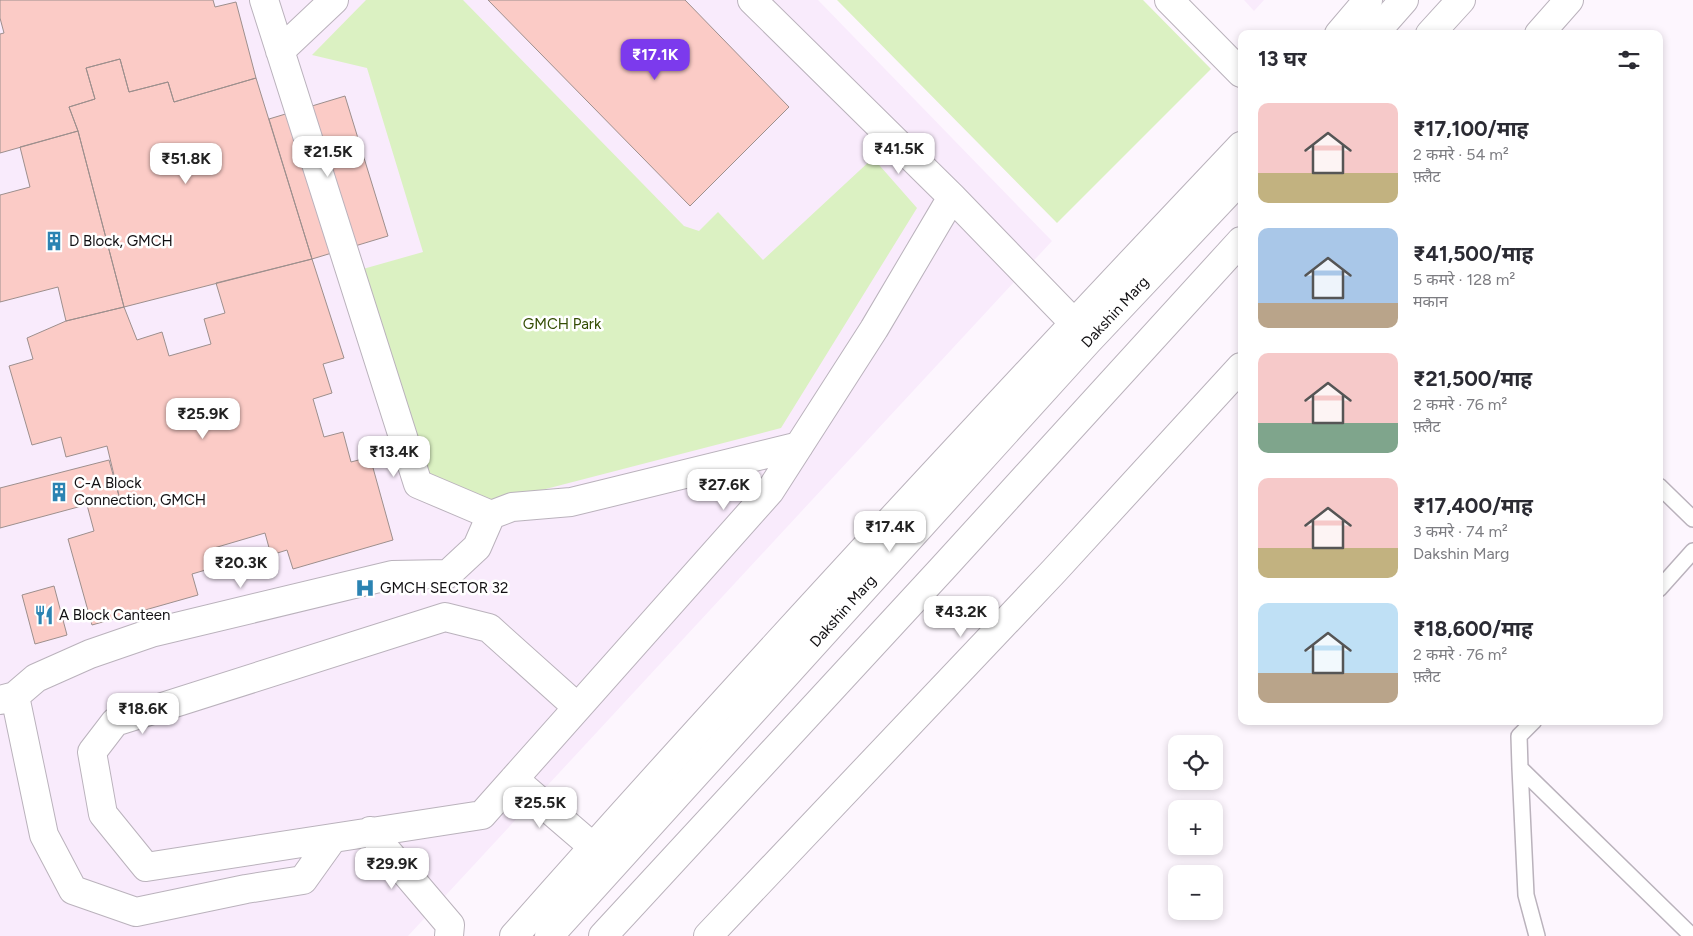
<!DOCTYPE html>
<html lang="hi">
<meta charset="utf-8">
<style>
body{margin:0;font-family:Figtree,"Noto Sans Devanagari",sans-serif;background:#f2f2f3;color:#2b2b33;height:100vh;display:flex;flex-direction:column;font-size:19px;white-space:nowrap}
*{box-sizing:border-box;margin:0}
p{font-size:16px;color:#7c7c81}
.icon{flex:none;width:28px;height:28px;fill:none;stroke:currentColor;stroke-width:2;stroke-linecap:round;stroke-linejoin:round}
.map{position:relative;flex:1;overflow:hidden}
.drawer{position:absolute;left:1238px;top:30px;width:425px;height:695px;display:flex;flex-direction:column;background:#fff;border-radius:10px;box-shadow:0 2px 8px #0003}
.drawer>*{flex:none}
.buttons{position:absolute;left:1168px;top:735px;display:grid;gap:10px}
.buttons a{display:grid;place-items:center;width:55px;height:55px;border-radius:10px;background:#fff;box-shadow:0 2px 8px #0003;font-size:25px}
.price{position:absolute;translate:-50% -42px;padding:0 11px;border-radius:10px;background:#fff;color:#222;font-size:16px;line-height:32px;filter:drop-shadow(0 1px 2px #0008)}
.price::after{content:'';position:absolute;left:50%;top:30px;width:15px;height:11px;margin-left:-8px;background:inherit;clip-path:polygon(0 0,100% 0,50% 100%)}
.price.on{background:#7c3aed;color:#fff}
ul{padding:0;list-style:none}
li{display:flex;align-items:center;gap:15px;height:125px;padding:0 20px}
li span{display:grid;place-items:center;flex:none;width:140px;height:100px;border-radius:10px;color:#555}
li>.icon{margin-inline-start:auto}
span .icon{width:60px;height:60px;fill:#fffc;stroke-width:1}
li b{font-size:21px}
h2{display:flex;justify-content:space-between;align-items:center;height:60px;padding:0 20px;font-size:21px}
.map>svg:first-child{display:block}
.built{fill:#f9ebfc}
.green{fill:#dbf1c2}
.building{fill:#fbcbc6;stroke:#9d8f8d}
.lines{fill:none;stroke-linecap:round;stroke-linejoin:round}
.service-casing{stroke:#bab2bc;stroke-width:18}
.minor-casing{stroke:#bab2bc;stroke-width:30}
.tertiary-casing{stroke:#bab2bc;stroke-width:30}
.secondary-casing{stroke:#bab2bc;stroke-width:30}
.service{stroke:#fff;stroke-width:15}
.minor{stroke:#fff;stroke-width:28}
.tertiary{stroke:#fff;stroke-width:28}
.secondary{stroke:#fff;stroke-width:28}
.labels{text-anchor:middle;stroke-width:5;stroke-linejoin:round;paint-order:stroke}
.poi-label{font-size:15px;fill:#121013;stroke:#fff;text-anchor:start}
.street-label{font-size:15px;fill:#121013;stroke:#fff}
.park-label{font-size:15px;fill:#344d04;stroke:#fff}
</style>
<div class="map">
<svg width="1693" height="936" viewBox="0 0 1693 936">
<rect width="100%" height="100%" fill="#fdf6fe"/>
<!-- built -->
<path class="built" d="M0 0H818L1052 241 408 936H0Z
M1244 0H1264L1254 11Z"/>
<!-- green -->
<path class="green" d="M366 0H463L684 226 699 231 718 212 763 260 873 158 917 208 781 428 492 503 426 475 363 269 423 252 367 68 312 55Z
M837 0H1143L1211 69 1057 223Z"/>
<!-- building -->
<path class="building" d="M0 0H213L215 7 236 2 256 78 174 102 168 82 129 92 120 59 86 68 95 99 69 107 78 131 0 153V34L4 33 0 18Z
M488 0H685L789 107 690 206Z
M120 59 129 92 168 82 174 102 256 78 312 259 124 307 78 131 69 107 95 99 86 68Z
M345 96 388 236 312 259 269 119Z
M78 131 124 307 66 321 58 287 0 302V195L30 187 20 147Z
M312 259 344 358 323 364 332 393 313 399 324 437 343 432 351 462 370 457 393 540 293 569 287 550 271 555 265 533 214 548 219 566 192 574 198 595 92 625 68 539 94 531 87 505 119 496 107 446 66 457 61 437 32 445 9 366 33 359 27 338 66 321 124 307 137 340 162 332 169 356 211 344 204 319 225 313 216 283Z
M109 460 119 496 0 528V488Z
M54 586 67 635 35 644 22 595Z"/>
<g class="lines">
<defs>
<path id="service" d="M1659 486 1693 519
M1659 589 1693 551
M1534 721 1519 736 1520 768 1692 936
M1520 768 1526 895 1537 936"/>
<path id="minor" d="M264 0 418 484 491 515 512 507 571 502 799 446
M752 0 952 197 1074 323
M280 51 334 0
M15 696 44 835 73 890 136 912 246 889 303 880 333 838
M0 700 15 696 36 678 90 654 151 633 392 575 448 574 477 547 491 515
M577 707 489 628 445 617 115 722 92 752 103 814 146 867 482 815 770 491 874 329 952 197
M514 779 593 847
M370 831 450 925 449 936"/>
<path id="tertiary" d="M1169 0 1241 73
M1339 34 1368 0
M1539 34 1569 0
M514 936C751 668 995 406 1241 146
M708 936 1054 571 1241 367"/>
<path id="secondary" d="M1374 34 1404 0
M1430 34 1461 0
M549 936 1088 341 1241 179
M603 936 942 569 1241 241"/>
</defs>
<!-- service casing -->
<use href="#service" class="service-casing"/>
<!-- minor casing -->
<use href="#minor" class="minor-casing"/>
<!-- tertiary casing -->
<use href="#tertiary" class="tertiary-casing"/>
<!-- secondary casing -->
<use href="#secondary" class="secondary-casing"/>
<!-- service -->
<use href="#service" class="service"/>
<!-- minor -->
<use href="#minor" class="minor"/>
<!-- tertiary -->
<use href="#tertiary" class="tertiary"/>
<!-- secondary -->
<use href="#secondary" class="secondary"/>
</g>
<!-- icons -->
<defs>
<symbol id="building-bare" viewBox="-9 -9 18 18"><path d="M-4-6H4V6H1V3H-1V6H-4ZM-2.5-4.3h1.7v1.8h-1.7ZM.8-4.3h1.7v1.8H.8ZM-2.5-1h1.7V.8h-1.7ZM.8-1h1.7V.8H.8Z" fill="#2b83b2" stroke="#fff" stroke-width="2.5" paint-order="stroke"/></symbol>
<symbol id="hospital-bare" viewBox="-9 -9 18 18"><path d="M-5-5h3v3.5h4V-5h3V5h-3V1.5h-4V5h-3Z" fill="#2b83b2" stroke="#fff" stroke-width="2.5" paint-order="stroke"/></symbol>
<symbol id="restaurant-bare" viewBox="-9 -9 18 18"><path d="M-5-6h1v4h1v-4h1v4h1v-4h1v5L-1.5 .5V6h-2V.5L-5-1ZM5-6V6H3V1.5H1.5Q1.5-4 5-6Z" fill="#2b83b2" stroke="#fff" stroke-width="2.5" paint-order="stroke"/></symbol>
</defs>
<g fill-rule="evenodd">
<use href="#building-bare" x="40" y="227" width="28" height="28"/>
<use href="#building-bare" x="45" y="478" width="28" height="28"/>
<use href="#hospital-bare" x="351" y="574" width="28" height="28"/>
<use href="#restaurant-bare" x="30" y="601" width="28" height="28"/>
</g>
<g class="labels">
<!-- poi labels -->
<g class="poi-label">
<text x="69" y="246">D Block, GMCH</text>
<text x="74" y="488">C-A Block<tspan x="74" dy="17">Connection, GMCH</tspan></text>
<text x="380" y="593">GMCH SECTOR 32</text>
<text x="59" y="620">A Block Canteen</text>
</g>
<!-- street labels -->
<g class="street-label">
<text transform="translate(1115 312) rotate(-47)" y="5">Dakshin Marg</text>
<text transform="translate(843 611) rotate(-48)" y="5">Dakshin Marg</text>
</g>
<!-- park labels -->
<g class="park-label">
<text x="562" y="329">GMCH Park</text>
</g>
</g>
</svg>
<div class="buttons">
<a><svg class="icon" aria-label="locate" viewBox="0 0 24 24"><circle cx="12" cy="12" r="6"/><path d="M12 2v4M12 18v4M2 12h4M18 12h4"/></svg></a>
<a>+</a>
<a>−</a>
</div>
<b class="price on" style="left:655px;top:81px">₹17.1K</b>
<b class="price" style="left:899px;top:175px">₹41.5K</b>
<b class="price" style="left:328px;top:178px">₹21.5K</b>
<b class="price" style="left:186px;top:185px">₹51.8K</b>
<b class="price" style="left:203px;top:440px">₹25.9K</b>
<b class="price" style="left:394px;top:478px">₹13.4K</b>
<b class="price" style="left:724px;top:511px">₹27.6K</b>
<b class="price" style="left:890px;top:553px">₹17.4K</b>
<b class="price" style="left:241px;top:589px">₹20.3K</b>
<b class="price" style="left:961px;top:638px">₹43.2K</b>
<b class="price" style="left:143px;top:735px">₹18.6K</b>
<b class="price" style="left:540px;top:829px">₹25.5K</b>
<b class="price" style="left:392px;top:890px">₹29.9K</b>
<section class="drawer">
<h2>13 घर<svg class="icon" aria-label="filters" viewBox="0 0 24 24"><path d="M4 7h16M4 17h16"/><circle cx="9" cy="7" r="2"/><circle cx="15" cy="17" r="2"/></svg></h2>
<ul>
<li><span style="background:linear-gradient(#f6c9c9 70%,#c2b280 0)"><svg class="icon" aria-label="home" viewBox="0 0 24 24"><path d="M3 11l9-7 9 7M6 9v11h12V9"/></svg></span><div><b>₹17,100/माह</b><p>2 कमरे · 54 m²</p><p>फ़्लैट</p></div></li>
<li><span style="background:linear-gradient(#a9c7e8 75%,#b9a48a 0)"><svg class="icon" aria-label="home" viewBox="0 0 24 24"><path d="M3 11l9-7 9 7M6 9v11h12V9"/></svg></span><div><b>₹41,500/माह</b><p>5 कमरे · 128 m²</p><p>मकान</p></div></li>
<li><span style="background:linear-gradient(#f6c9c9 70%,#7fa58c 0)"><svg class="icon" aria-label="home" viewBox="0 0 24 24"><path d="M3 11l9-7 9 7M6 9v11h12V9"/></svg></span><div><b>₹21,500/माह</b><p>2 कमरे · 76 m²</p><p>फ़्लैट</p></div></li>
<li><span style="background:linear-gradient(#f6c9c9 70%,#c2b280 0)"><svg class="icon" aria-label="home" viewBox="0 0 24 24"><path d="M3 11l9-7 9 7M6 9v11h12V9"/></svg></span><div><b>₹17,400/माह</b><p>3 कमरे · 74 m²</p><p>Dakshin Marg</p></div></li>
<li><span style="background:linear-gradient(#bfe0f5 70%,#b9a48a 0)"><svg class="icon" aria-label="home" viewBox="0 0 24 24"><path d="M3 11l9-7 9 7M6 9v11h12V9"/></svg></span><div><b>₹18,600/माह</b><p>2 कमरे · 76 m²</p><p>फ़्लैट</p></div></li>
</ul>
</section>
</div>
